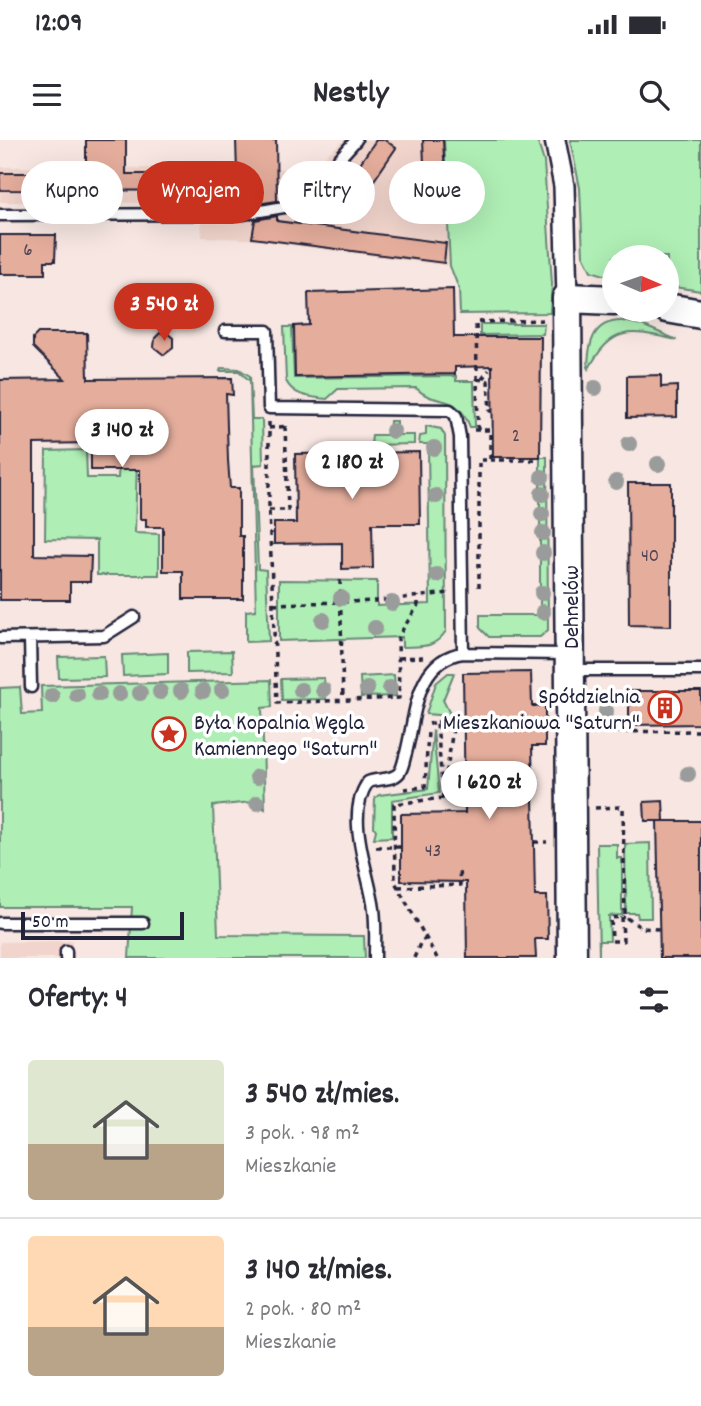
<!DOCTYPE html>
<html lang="pl">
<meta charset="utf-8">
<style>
body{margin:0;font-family:Dekko,sans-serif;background:#f7f7f7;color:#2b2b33;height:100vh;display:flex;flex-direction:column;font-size:26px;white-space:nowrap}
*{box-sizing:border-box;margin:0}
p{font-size:23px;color:#7c7c81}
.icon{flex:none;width:38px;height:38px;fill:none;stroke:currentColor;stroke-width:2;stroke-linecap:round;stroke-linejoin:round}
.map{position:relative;height:818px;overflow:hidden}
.side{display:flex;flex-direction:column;background:#fff;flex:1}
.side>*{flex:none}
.guide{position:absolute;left:21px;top:21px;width:660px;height:63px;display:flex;gap:14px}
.needle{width:46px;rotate:92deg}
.tools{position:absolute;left:602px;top:105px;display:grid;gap:14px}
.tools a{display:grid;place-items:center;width:77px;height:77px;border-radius:50%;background:#fff;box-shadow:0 7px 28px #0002;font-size:35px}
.scale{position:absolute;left:21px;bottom:18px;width:163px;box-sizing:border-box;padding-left:7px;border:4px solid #22223b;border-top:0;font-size:19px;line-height:24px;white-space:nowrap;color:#22223b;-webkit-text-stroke:5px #fff;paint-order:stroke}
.price{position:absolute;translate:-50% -60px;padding:0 16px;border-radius:24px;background:#fff;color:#222;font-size:23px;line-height:46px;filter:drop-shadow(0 2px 4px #0008)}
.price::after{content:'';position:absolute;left:50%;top:42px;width:21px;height:16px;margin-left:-10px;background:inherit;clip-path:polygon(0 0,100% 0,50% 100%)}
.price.current{background:#c8321e;color:#fff}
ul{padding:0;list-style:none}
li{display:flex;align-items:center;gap:21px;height:175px;padding:0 28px}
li+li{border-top:2px solid #e1e1e2}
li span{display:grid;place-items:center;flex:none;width:196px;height:140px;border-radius:7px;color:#555}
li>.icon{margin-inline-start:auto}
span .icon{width:84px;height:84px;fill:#fffc;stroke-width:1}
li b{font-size:30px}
h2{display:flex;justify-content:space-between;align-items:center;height:84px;padding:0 28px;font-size:30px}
.chip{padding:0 24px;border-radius:32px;background:#fff;box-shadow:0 7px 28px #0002;font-size:24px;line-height:63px}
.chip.current{background:#c8321e;color:#fff}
.status{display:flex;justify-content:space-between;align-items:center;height:49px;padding:0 35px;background:#fff;direction:ltr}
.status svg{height:19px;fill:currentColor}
header{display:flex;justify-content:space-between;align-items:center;height:91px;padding:0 28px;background:#fff;font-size:32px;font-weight:700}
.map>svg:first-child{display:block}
.built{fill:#f1d5cc}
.green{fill:#afeeb5;stroke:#688878;stroke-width:2}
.building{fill:#e4ad9c;stroke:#22223b;stroke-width:2}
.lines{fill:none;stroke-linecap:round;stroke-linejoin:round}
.lane-casing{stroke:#22223b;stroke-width:15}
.street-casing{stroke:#22223b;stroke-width:24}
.secondary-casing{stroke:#22223b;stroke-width:33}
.path{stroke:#22223b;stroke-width:3.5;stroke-dasharray:5 5;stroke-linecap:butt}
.lane{stroke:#fff;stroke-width:10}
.street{stroke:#fff;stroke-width:19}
.secondary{stroke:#fff;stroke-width:28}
.tree{fill:#999c9a}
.labels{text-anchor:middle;stroke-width:7;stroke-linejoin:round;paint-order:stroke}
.number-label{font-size:19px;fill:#524553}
.street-label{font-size:23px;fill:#22223b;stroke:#fff}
.poi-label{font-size:23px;fill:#22223b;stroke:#fff;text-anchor:end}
</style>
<div class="status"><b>12:09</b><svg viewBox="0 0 49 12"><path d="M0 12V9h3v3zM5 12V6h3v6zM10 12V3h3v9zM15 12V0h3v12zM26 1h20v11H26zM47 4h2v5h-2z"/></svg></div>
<header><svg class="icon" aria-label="menu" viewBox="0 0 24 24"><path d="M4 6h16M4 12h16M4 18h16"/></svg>Nestly<svg class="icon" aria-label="search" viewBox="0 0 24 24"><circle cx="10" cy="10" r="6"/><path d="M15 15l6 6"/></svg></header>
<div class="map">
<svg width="701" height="818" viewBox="0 0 701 818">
<rect width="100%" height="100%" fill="#f7e6e1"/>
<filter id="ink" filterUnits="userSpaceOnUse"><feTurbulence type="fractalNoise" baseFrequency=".0143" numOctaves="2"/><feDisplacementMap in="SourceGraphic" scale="14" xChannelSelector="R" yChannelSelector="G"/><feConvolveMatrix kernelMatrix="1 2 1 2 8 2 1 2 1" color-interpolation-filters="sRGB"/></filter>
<g filter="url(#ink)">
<!-- built -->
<path class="built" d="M345 0H444L450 126 247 99 202 97 200 63 0 62V27L308 29Z
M72 801V818H0V802Z"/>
<!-- green -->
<path class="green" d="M444 0H537L544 22 552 144 550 173 460 174 459 149 450 126Z
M570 0H701V151L667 146V117H614V138L591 131 583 115 580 48Z
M623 181 642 185 677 200C630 190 613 184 588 230 588 205 592 180 623 181Z
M480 184H544L543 194 480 195Z
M284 187H292L294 238 456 236V241H474L475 287H470C456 250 436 268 416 248L338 249 327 259C311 257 294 257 286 241Z
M221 228 239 229 250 236 252 279H262L263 324 254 325 258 429 266 430 269 501 246 502V471L256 470 250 241 239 231H220Z
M390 281H397V295H414V304L371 305 372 295H389Z
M426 286 441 289 445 296 446 491C434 509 422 506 402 507V497L279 501V440L377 441V466L430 464 428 304H419L420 296 426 295Z
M120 304 137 319 135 393 159 394V435H97V400L45 399 46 311 86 310 87 338H118Z
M540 317H547L548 490 540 497H489L480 488V475H540Z
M232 511 233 532 187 533V512Z
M168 513V534L123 536 122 515Z
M104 516 105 537 59 538 58 517Z
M448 533H454L443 560 451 576 426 574 436 543Z
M394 535 396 556 361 557 360 537Z
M324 538 326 559 282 560 281 539Z
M271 540 272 567 262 568 265 669 252 662 213 666 218 795 364 796 365 818H129L132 767H0V548L20 547 22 574 42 573 41 546Z
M433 590 439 653 392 660V697L374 698 376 690 374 687 375 658 379 655 428 649Z
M650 703 651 778H638L637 773H626L625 704Z
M597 704H617V718H622V775L609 776 610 801H599V818Z"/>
<!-- building -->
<path class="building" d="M86 0H126V34H237L236 0H276L277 61 257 64 258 51 0 50V33H86Z
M376 0H385L396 8 362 58 344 47Z
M423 0H443L447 69 426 70Z
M277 76V81L446 103 444 123 252 98 255 80Z
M0 95H56L55 121H45V134H0Z
M453 149 454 197H541L540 317H493L492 226 455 227V234L295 237 294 186 309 185 308 153Z
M38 193H87L88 239 232 238 233 255 226 254 228 320 230 348H239V396H243V459H183V431H163V387H146V379H140V330H91V303L34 304V415L91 416 90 442H70V460H0V240L65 239 33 207V198Z
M160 193H167L173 198V208L164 215 154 207 155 198Z
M661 235V247L677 246V277L627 278V236Z
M419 312 420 384H372L373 428 342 429V403L274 404V383H296L295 314Z
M628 343H671V486L629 485Z
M531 532 532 566H545V606H532L535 756H547L548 799H535L536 818H467L466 742 401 741V674L465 673 463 533Z
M629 551H701V584L629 585Z
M663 661 664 681H645L644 662Z
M657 681H701V818H660Z"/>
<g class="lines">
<defs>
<path id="lane" d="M0 75 243 74 284 67 323 37 356 0
M225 191H267L269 268 450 270 456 276 460 297 463 513 568 514
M0 498 104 496 134 477
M30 498 31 547
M571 530H701
M0 783H143
M66 818V811
M375 818C375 802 376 785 374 769 369 731 344 676 368 642 377 638 392 641 399 633 403 628 404 619 406 613 416 575 415 520 463 513"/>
<path id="street" d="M555 0 564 46 567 158"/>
<path id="secondary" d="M667 168 701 174
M572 818 567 158 614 160"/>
</defs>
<!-- lane casing -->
<use href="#lane" class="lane-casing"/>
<!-- street casing -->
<use href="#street" class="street-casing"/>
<!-- secondary casing -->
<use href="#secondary" class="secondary-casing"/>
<!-- path -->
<path class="path" d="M630 178 646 181
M477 239 488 241 490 271H493
M482 239 489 230
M269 282V370L277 563 399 558 398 497 418 465V456
M285 286 288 370H296
M269 288 288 286
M474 290H490V320H479V447
M478 290 476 182 545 180
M490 320H535
M269 370H288
M340 440 343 560
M273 464 377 461 449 453
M399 518 423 517
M437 582 454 581
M429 584 437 582 443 658 454 581H463
M594 592 701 591
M404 649 425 647 428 591
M595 668 623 667 625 777 642 788 659 789
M534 702H547
M376 707H401
M398 747 460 745 459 730
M622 777 623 801H612L611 778 625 777
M414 818 421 801 425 799
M437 818 395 742 394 664 443 658"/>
<!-- lane -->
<use href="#lane" class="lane"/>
<!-- street -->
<use href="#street" class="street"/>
<!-- secondary -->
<use href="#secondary" class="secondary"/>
</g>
<!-- trees -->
<g class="tree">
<circle cx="595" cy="248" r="8"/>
<circle cx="393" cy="291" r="8"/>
<circle cx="629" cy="304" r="8"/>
<circle cx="434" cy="308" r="8"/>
<circle cx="658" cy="324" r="8"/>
<circle cx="542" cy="337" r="8"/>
<circle cx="616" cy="342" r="8"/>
<circle cx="542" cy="354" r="8"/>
<circle cx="436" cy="356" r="8"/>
<circle cx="542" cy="374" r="8"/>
<circle cx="543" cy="393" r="8"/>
<circle cx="543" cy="413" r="8"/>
<circle cx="437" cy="435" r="8"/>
<circle cx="542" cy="453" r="8"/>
<circle cx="341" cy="458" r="8"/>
<circle cx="392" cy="463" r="8"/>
<circle cx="543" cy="472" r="8"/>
<circle cx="323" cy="480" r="8"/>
<circle cx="375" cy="488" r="8"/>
<circle cx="390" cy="548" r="8"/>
<circle cx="367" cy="549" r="8"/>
<circle cx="222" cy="550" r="8"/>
<circle cx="301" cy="550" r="8"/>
<circle cx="323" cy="550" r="8"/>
<circle cx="181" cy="551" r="8"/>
<circle cx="203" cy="551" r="8"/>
<circle cx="160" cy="552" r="8"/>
<circle cx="140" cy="553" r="8"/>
<circle cx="99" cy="554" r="8"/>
<circle cx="119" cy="554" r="8"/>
<circle cx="77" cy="555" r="8"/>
<circle cx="52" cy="556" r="8"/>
<circle cx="606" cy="571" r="8"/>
<circle cx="688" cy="634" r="8"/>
<circle cx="257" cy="637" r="8"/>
<circle cx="257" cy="663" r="8"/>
</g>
</g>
<!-- icons -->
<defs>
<symbol id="building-ring" viewBox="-11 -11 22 22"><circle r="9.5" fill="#fff" stroke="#c8321e" stroke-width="1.5"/><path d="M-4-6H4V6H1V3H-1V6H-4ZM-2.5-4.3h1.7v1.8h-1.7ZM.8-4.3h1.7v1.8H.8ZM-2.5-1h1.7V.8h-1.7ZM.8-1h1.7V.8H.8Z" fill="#c8321e"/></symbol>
<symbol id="sight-ring" viewBox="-11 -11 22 22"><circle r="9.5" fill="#fff" stroke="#c8321e" stroke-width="1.5"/><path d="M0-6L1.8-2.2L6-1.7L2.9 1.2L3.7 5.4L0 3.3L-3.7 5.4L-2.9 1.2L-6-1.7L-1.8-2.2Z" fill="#c8321e"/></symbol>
</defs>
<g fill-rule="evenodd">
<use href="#building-ring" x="646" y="549" width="38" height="38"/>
<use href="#sight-ring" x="150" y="575" width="38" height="38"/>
</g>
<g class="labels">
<!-- number labels -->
<g class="number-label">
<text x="28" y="115">6</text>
<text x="516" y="301">2</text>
<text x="650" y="421">40</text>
<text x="433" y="716">43</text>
</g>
<!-- street labels -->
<g class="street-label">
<text transform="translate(570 467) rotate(-90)" y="8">Dehnelów</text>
</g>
<!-- poi labels -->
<g class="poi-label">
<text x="640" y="563">Spółdzielnia<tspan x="640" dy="26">Mieszkaniowa "Saturn"</tspan></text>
<text x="194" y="589" text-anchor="start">Była Kopalnia Węgla<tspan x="194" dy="26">Kamiennego "Saturn"</tspan></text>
</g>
</g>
</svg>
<div class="tools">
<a><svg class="needle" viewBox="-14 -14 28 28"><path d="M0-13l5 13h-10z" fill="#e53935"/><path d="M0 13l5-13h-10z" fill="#7c7c81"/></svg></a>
</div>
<div class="scale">50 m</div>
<b class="price current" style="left:164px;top:203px">3 540 zł</b>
<b class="price" style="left:122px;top:329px">3 140 zł</b>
<b class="price" style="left:352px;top:361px">2 180 zł</b>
<b class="price" style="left:489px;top:681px">1 620 zł</b>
<div class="guide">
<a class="chip">Kupno</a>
<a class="chip current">Wynajem</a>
<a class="chip">Filtry</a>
<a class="chip">Nowe</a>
</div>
</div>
<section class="side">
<h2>Oferty: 4<svg class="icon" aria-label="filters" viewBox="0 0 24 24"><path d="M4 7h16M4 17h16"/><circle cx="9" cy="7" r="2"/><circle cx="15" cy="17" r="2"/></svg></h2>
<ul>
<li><span style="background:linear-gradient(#dfe7d0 60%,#b9a48a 0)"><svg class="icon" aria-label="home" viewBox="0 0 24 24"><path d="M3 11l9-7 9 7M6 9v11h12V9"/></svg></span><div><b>3 540 zł/mies.</b><p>3 pok. · 98 m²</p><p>Mieszkanie</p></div></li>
<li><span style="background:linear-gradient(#ffd9b3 65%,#b9a48a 0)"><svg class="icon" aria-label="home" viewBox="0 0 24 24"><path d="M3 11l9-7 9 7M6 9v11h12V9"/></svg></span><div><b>3 140 zł/mies.</b><p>2 pok. · 80 m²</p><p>Mieszkanie</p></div></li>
</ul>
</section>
